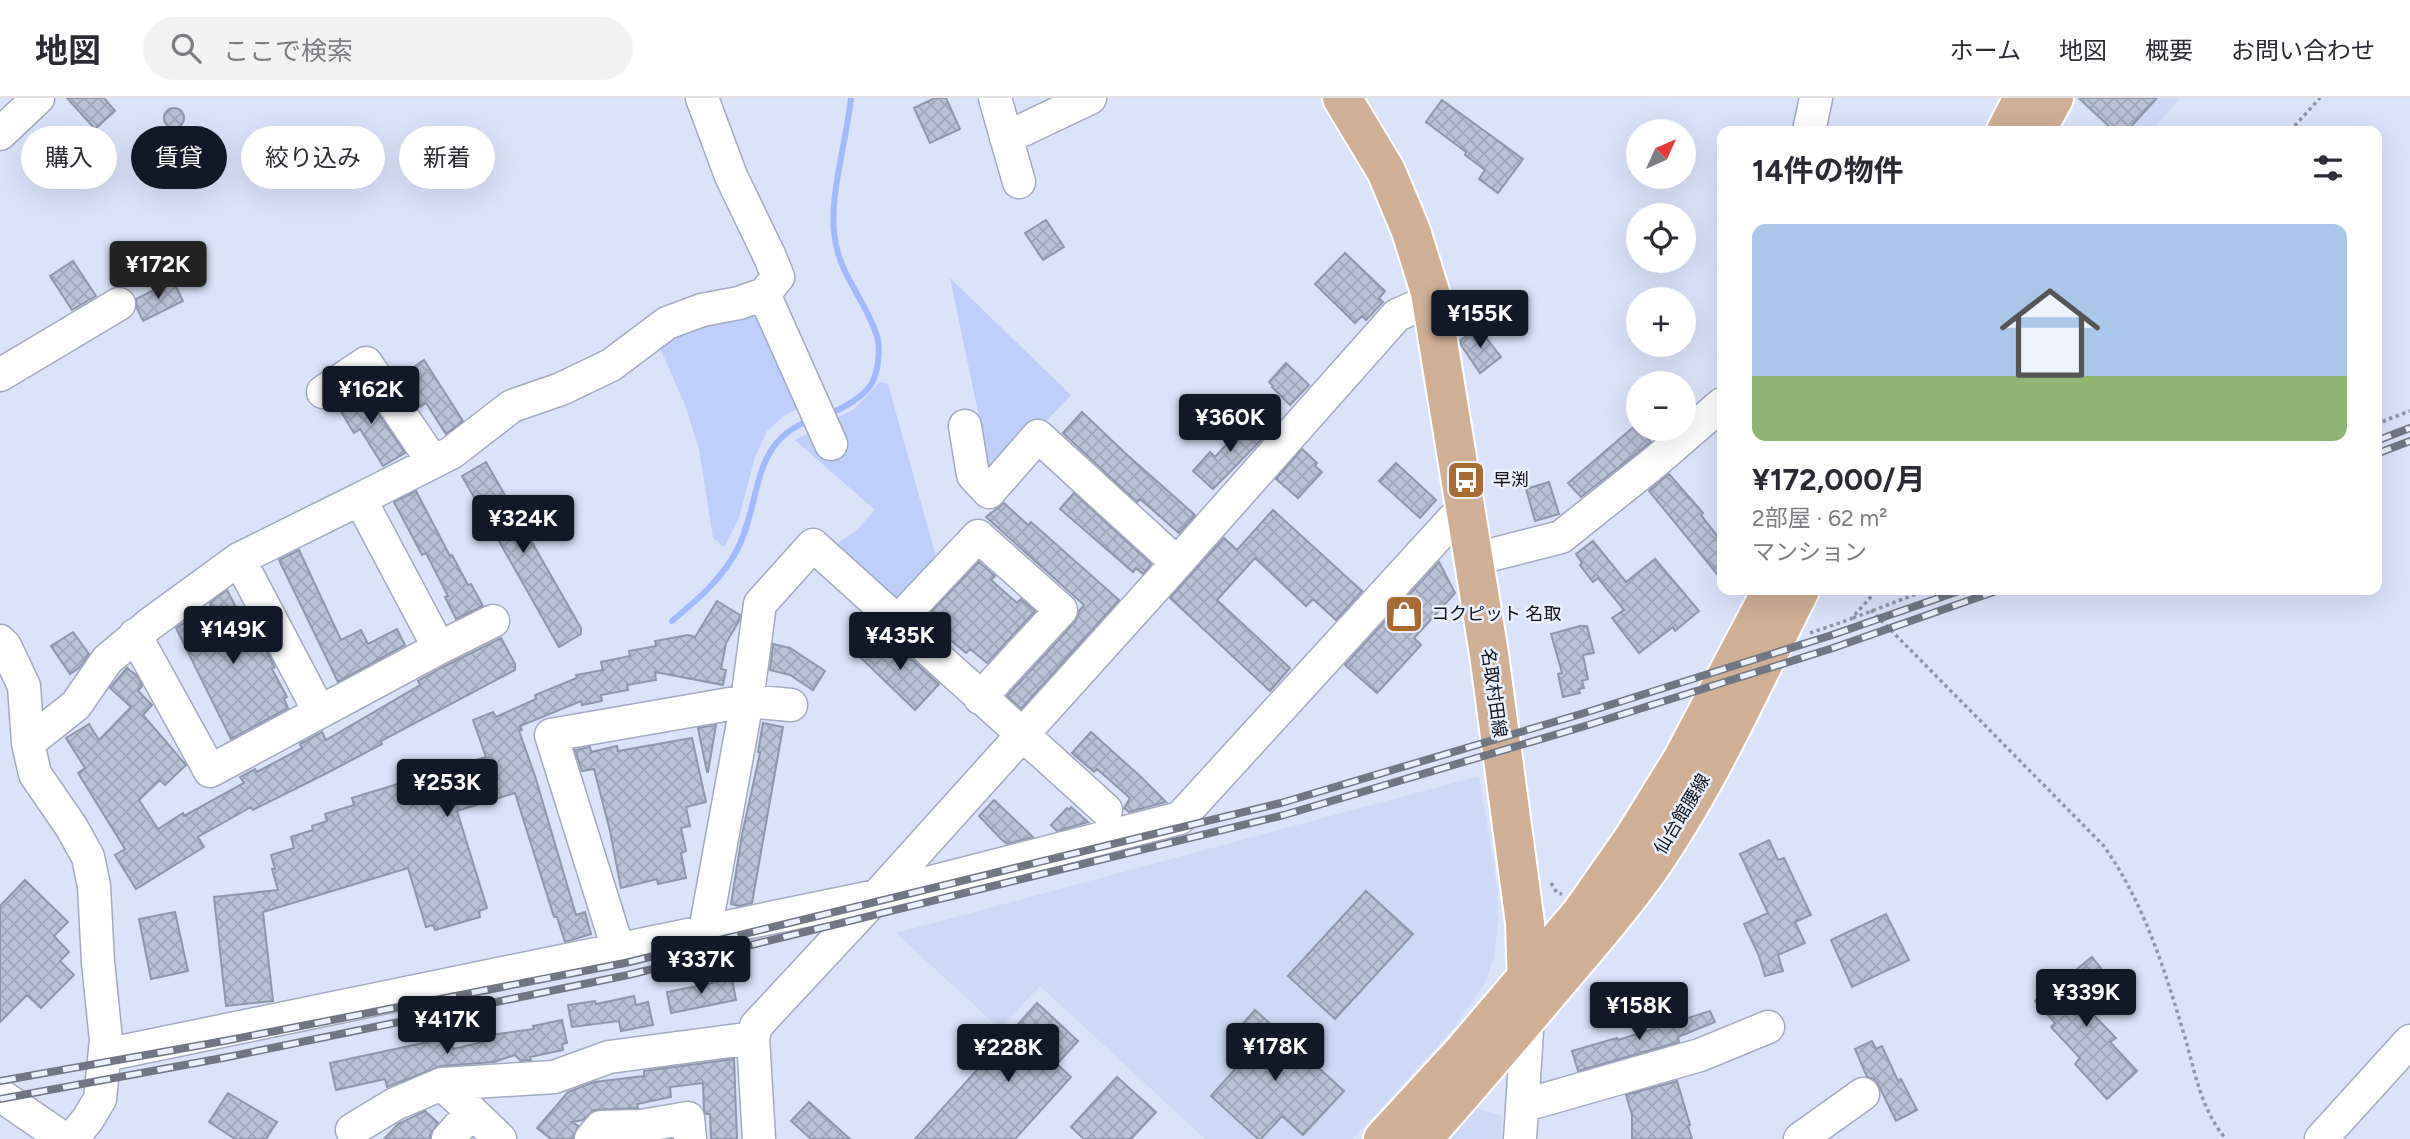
<!DOCTYPE html>
<html lang="ja">
<meta charset="utf-8">
<style>
body{margin:0;font-family:Figtree,"Noto Sans JP",sans-serif;background:#f2f2f3;color:#2b2b33;height:100vh;display:flex;flex-direction:column;font-size:26px;white-space:nowrap}
*{box-sizing:border-box;margin:0}
p{font-size:23px;color:#7c7c81}
.icon{flex:none;width:38px;height:38px;fill:none;stroke:currentColor;stroke-width:2;stroke-linecap:round;stroke-linejoin:round}
.map{position:relative;flex:1;overflow:hidden}
.details{position:absolute;left:1717px;top:28px;width:665px;height:469px;display:flex;flex-direction:column;background:#fff;border-radius:14px;box-shadow:0 7px 28px #0002}
.details>*{flex:none}
.top-card{position:absolute;left:21px;top:28px;width:665px;height:63px;display:flex;gap:14px}
.needle{width:46px;rotate:45deg}
.fabs{position:absolute;left:1626px;top:21px;display:grid;gap:14px}
.fabs a{display:grid;place-items:center;width:70px;height:70px;border-radius:50%;background:#fff;box-shadow:0 7px 28px #0002;font-size:35px}
.price{position:absolute;translate:-50% -60px;padding:0 16px;border-radius:7px;background:#111827;color:#fff;font-size:23px;line-height:46px;filter:drop-shadow(0 2px 4px #0008)}
.price::after{content:'';position:absolute;left:50%;top:42px;width:21px;height:16px;margin-left:-10px;background:inherit;clip-path:polygon(0 0,100% 0,50% 100%)}
.price.active{background:#222;color:#fff}
ul{padding:0;list-style:none}
li{display:grid;align-content:center;gap:14px;height:371px;padding:0 35px}
li span{display:grid;place-items:center;height:217px;border-radius:14px;color:#555}
li>.icon{margin-inline-start:auto}
span .icon{width:126px;height:126px;fill:#fffc;stroke-width:1}
li b{font-size:30px}
h2{display:flex;justify-content:space-between;align-items:center;height:84px;padding:0 35px;font-size:30px}
.chip{padding:0 24px;border-radius:32px;background:#fff;box-shadow:0 7px 28px #0002;font-size:24px;line-height:63px}
.chip.active{background:#111827;color:#fff}
header{display:flex;align-items:center;gap:42px;box-sizing:border-box;height:98px;padding:0 35px;background:#fff;border-bottom:2px solid #e1e1e2}
header strong{font-size:33px}
nav{display:flex;gap:38px;margin-inline-start:auto;font-size:24px}
.search{width:490px;height:63px;background:#f2f2f3;display:flex;align-items:center;gap:18px;box-sizing:border-box;padding:0 24px;border-radius:38px;color:#7c7c81;font-size:26px}
.map>svg:first-child{display:block}
.built{fill:#ced9f7}
.grass{fill:#becefd}
.lines{fill:none;stroke-linecap:round;stroke-linejoin:round}
.stream{stroke:#a1b9ff;stroke-width:6}
.building{fill:url(#building-cross-hatch);stroke:#8e96ac;stroke-width:2}
.minor-casing{stroke:#a2aac0;stroke-width:35}
.major-casing{stroke:#fff;stroke-width:42}
.path{stroke:#8e95a6;stroke-width:3.5;stroke-dasharray:3.5 3.5;stroke-linecap:butt}
.minor{stroke:#fff;stroke-width:32}
.major{stroke:#d0af94;stroke-width:38}
.rail-casing{stroke:#707684;stroke-width:8}
.rail{stroke:#ebf0fe;stroke-width:5;stroke-dasharray:16;stroke-linecap:butt}
.labels{text-anchor:middle;stroke-width:5;stroke-linejoin:round;paint-order:stroke}
.poi-label{font-size:18px;fill:#0f1219;stroke:#ebf0fe;text-anchor:start}
.street-label{font-size:18px;fill:#0f1219;stroke:#ebf0fe}
</style>
<header>
<strong>地図</strong>
<div class="search"><svg class="icon" aria-label="search" viewBox="0 0 24 24"><circle cx="10" cy="10" r="6"/><path d="M15 15l6 6"/></svg>ここで検索</div>
<nav><a>ホーム</a><a>地図</a><a>概要</a><a>お問い合わせ</a></nav>
</header>
<div class="map">
<svg width="2410" height="1041" viewBox="0 0 2410 1041">
<defs>
<pattern id="building-cross-hatch" width="8" height="8" patternUnits="userSpaceOnUse" patternTransform="scale(1.75)"><rect width="8" height="8" fill="#bac2d8"/><path d="M0 0l8 8M0 8l8-8" fill="none" stroke="#9fa6b9"/></pattern>
</defs>
<rect width="100%" height="100%" fill="#dae3fa"/>
<!-- built -->
<path class="built" d="M2180 0 2152 33H2112L2076 1Z
M1479 678 1498 793 1497 833 1494 859 1485 885 1453 931 1353 1041H1205L1040 888 1000 931 896 835Z
M1476 1010 1502 1018 1501 1041H1448Z"/>
<!-- grass -->
<path class="grass" d="M950 180 1071 297 992 381Z
M759 206 806 306 784 318 767 333 755 359 739 420 724 449 713 440 699 351 685 307 656 241Z
M880 284 888 286 936 459 896 504 831 450 856 433 875 412 795 342 854 311Z"/>
<g class="lines">
<!-- stream -->
<path class="stream" d="M828 316C842 311 864 299 872 285 878 274 881 250 877 238 865 200 838 177 834 134 830 95 847 40 851 0
M672 523C697 502 722 481 737 452 763 401 749 344 811 322"/>
</g>
<!-- building -->
<path class="building" d="M67 0H104L115 13 95 31Z
M935 0H946L960 31 930 45 914 10Z
M2079 0H2157L2127 33H2114Z
M1442 2 1523 61 1498 95 1479 81 1485 72 1465 57 1466 54 1426 24Z
M164 20a10 10 0 1 1 20 0a10 10 0 1 1-20 0Z
M1046 122 1064 149 1043 162 1025 135Z
M1345 155 1385 193 1379 200 1383 204 1366 222 1362 218 1355 225 1315 186Z
M73 163 96 198 72 212 50 178Z
M173 182 183 203 143 223 137 210 136 201Z
M1478 229 1501 259 1480 275 1461 247 1460 243Z
M424 262 463 323 446 336 426 305 420 309 399 279Z
M1286 265 1309 287 1290 307 1272 289 1273 288 1269 284Z
M361 290 405 355 383 368 360 331 354 335 337 307Z
M1082 314 1125 355 1195 417 1179 435 1140 401 1137 404 1063 335Z
M1251 320 1268 335 1213 391 1193 373 1210 354 1215 359Z
M1636 327 1651 344 1581 399 1568 385Z
M1302 351 1317 365 1315 368 1322 374 1298 400 1276 381Z
M486 364 581 530V536L559 549 462 378Z
M1396 365 1436 402 1420 420 1379 383Z
M1669 376 1703 415 1701 417 1722 444V482L1649 393Z
M1549 384 1559 416 1535 423 1526 391Z
M416 393 450 458 452 457 468 487 471 486 483 508 456 521 445 499 448 498 426 455 422 457 394 404Z
M1074 395 1151 466 1143 476 1136 470 1133 474 1060 411Z
M1004 405 1028 427 1031 424 1119 502 1021 611 1007 598 1075 524 1079 513 1084 507 986 419Z
M1273 412 1362 493 1336 522 1313 501 1306 508 1255 460 1217 502 1290 570 1270 593 1170 500 1224 440 1237 452Z
M1593 443 1626 484 1655 461 1699 513 1675 533 1673 529 1639 555 1612 520 1624 512 1598 480 1593 484 1580 467 1582 465 1576 456Z
M299 452 341 542 361 532 368 546 397 531 405 547 338 584 279 462Z
M979 464 995 478 991 482 1017 505 1021 501 1035 513 987 565 970 551 966 555 947 539 950 536 932 521 935 518 931 514Z
M1439 464 1455 495 1414 540 1421 547 1377 595 1345 567Z
M227 492 242 521 248 518 275 569 272 571 287 599 284 601 288 610 231 641 176 530 211 509 210 505Z
M717 503 740 517 739 523 726 545 721 571 726 572 723 587 655 574 656 582 627 587 628 592 601 597 602 603 582 607 581 603 520 628 522 632 519 633 535 678 576 817 585 814 591 836 565 844 557 819H554L515 695 457 713 487 810 479 813 480 819 435 832 433 827 426 829 408 770 263 814 273 903 226 908 214 799 278 792 272 771H275L271 757 294 750 291 739 313 732 312 728 327 723 325 716 354 707 352 700 486 659 473 622 493 614 496 619 536 601 535 597 577 580 576 577 603 572 601 564 630 558 629 553 656 548 655 543 688 537 695 539Z
M1580 528H1587L1594 555 1583 557 1588 581 1582 583 1584 590 1579 591 1580 595 1563 599 1558 576 1562 575 1551 536Z
M73 534 89 556 80 569 70 576 51 548Z
M885 538 939 586 915 612 860 559 877 542 879 544Z
M501 540 515 566V572L381 643 382 646 327 675 253 712 251 709 198 739 204 749 136 791 115 757 125 751 78 675 85 670 66 640 89 626 99 642 131 609 110 590 127 570 137 578 142 588 138 593 152 607 143 617 186 667 165 687 160 682 139 702 158 731 183 715 184 718 244 685 240 679 255 671 257 674 302 650 300 646 322 634 326 642 420 587 418 583 443 569Z
M773 546 790 550 825 573 813 592 790 577 770 572Z
M763 625 783 629 752 805 739 808 731 806 742 737 760 655 758 654Z
M716 627 708 674H707L698 630Z
M1091 634 1141 679 1166 704 1129 714 1124 710 1130 700 1097 671 1094 674 1072 655Z
M692 640 706 704 686 709 690 728 681 730 686 753 681 755 686 780 658 786 657 781 621 790 610 733 594 671 582 673 575 652 590 649 591 654 617 648 618 653Z
M994 702 1033 739 1007 746 1001 741 979 718Z
M1071 709 1088 724 1057 733 1051 727 1067 710 1069 712Z
M1769 742 1778 762 1784 760 1811 817 1795 824 1805 845 1778 857 1783 873 1765 878 1759 858 1744 826 1768 815 1740 756Z
M25 782 68 824 54 838 69 854 60 863 74 877 41 910 27 897 0 924V808Z
M1366 793 1413 836 1335 921 1288 878Z
M175 814 188 873 151 881 139 821Z
M1886 816 1909 862 1852 889 1831 842Z
M2092 859 2108 879 2079 902 2116 940 2110 944 2137 973 2107 1001 2075 966 2080 960 2051 929 2055 925 2035 903 2058 881 2061 884Z
M732 881 736 902 671 915 667 894Z
M634 898 636 907 648 904 653 927 621 933 619 923 572 929 568 907 595 903 596 906Z
M1037 905 1078 943 1057 966 1071 979 1015 1041H915Z
M1255 912 1344 993 1303 1037 1282 1018 1261 1041H1258L1211 998 1253 951 1235 934Z
M1710 913 1715 924 1678 939 1679 944 1578 973 1572 953 1617 940 1618 942Z
M562 922 567 945 562 946 563 952 530 959 531 962 521 963 515 957 494 964 441 968 387 989 385 981 336 992 330 965 451 939 453 951 491 942 490 937 534 931 533 928Z
M1872 943 1876 951 1882 948 1898 983 1901 981 1917 1012 1896 1023 1878 986 1874 981 1867 979 1855 951Z
M734 961 737 1041H711L710 1016H706L704 1013 703 985 670 989 671 999 637 1006 638 1010 594 1012 583 1022 572 1024 578 1028 573 1041H551L537 1030 568 994 594 984 644 978V973Z
M1117 979 1156 1014 1131 1041H1084L1071 1029Z
M1677 983 1690 1027 1688 1028 1692 1041H1632V1017L1626 997Z
M228 995 277 1024 266 1041H235L209 1024Z
M809 1004 850 1041H811L791 1023Z
M425 1013 438 1025 430 1037V1041H384L398 1026Z"/>
<g class="lines">
<defs>
<path id="minor" d="M702 0 731 78 770 159 778 179 764 196 831 346
M995 0 1019 84
M1809 33 1816 0
M0 36 38 0
M1006 40 1090 0
M0 277 119 206
M323 294 366 265 433 364
M965 328 973 377 989 394 1038 338 1177 465 1397 217 1432 202
M360 401 451 355 512 308 561 291 611 267 667 225 702 212 739 205 764 196
M239 461 319 613
M1475 461 1561 439 1655 364 1722 306
M897 524 978 438 1061 512 980 600
M0 543 5 548 24 588 28 645 35 676 72 730 88 759 94 788 98 864 106 942 100 1001 88 1021 72 1041
M439 550 493 523
M791 607 747 603 760 506 813 447 1106 712
M28 645 76 607 107 562 150 526 239 461 360 401 439 550 210 673 135 537
M618 851 551 637 747 603 705 833
M753 940 759 1041
M105 957 877 798 1177 465
M0 997 64 1041
M1522 1008 1700 957 1768 929
M472 1014 442 986 554 979 609 959 753 940 756 928 877 798 1180 720 1466 407
M352 1032 395 1006 442 986
M448 1041 472 1014 500 1041
M591 1041 601 1029 641 1028 688 1020 690 1041
M1520 1041 1528 918
M1800 1041 1863 996
M2321 1041 2410 943"/>
<path id="major" d="M1342 0 1386 73 1411 133 1430 194 1489 556 1525 825 1528 918
M2006 33 2023 0
M2036 33 2054 0
M1383 1041 1463 954 1582 814 1633 741 1682 662 1772 492
M1422 1041C1467 991 1510 940 1554 888 1586 850 1619 813 1648 772 1709 685 1752 586 1800 492"/>
</defs>
<!-- minor casing -->
<use href="#minor" class="minor-casing"/>
<!-- major casing -->
<use href="#major" class="major-casing"/>
<!-- path -->
<path class="path" d="M2290 33 2320 0
M2376 326 2410 313
M1871 512 2103 747C2142 801 2164 869 2183 933 2195 971 2199 1009 2226 1041
M1853 520 1927 492
M1810 535 1851 521 1877 492
M1551 785 1557 795 1562 796"/>
<!-- minor -->
<use href="#minor" class="minor"/>
<!-- major -->
<use href="#major" class="major"/>
<defs>
<path id="rail" d="M2376 343 2410 330
M2376 356 2410 343
M0 983 224 943 625 865 1281 705 1581 616 1829 538 1962 492
M0 1001 228 959 628 877 1284 717 1585 628 1833 550 1999 492"/>
</defs>
<!-- rail casing -->
<use href="#rail" class="rail-casing"/>
<!-- rail -->
<use href="#rail" class="rail"/>
</g>
<!-- icons -->
<defs>
<symbol id="bus-square" viewBox="-11 -11 22 22"><rect x="-9" y="-9" width="18" height="18" rx="4" fill="#aa6a33" stroke="#ebf0fe"/><path d="M-5-6H5V4H4V6H2V4H-2V6H-4V4H-5ZM-3.5-4V0h7V-4ZM-3.5 1.2v1.5H-2V1.2ZM2 1.2v1.5H3.5V1.2Z" fill="#fff"/></symbol>
<symbol id="shop-square" viewBox="-11 -11 22 22"><rect x="-9" y="-9" width="18" height="18" rx="4" fill="#aa6a33" stroke="#ebf0fe"/><path d="M-5-2.5h2.3a2.7 3.5 0 0 1 5.4 0H5L5.5 6h-11ZM-1.5-2.5h3a1.5 2.3 0 0 0-3 0Z" fill="#fff"/></symbol>
</defs>
<g fill-rule="evenodd">
<use href="#bus-square" x="1444" y="360" width="44" height="44"/>
<use href="#shop-square" x="1382" y="494" width="44" height="44"/>
</g>
<g class="labels">
<!-- poi labels -->
<g class="poi-label">
<text x="1493" y="388">早渕</text>
<text x="1431" y="522">コクピット 名取</text>
</g>
<!-- street labels -->
<g class="street-label">
<text transform="translate(1494 595) rotate(82)" y="6">名取村田線</text>
<text transform="translate(1682 716) rotate(-59)" y="6">仙台館腰線</text>
</g>
</g>
</svg>
<div class="fabs">
<a><svg class="needle" viewBox="-14 -14 28 28"><path d="M0-13l5 13h-10z" fill="#e53935"/><path d="M0 13l5-13h-10z" fill="#7c7c81"/></svg></a>
<a><svg class="icon" aria-label="locate" viewBox="0 0 24 24"><circle cx="12" cy="12" r="6"/><path d="M12 2v4M12 18v4M2 12h4M18 12h4"/></svg></a>
<a>+</a>
<a>−</a>
</div>
<b class="price active" style="left:158px;top:203px">¥172K</b>
<b class="price" style="left:1480px;top:252px">¥155K</b>
<b class="price" style="left:371px;top:328px">¥162K</b>
<b class="price" style="left:1230px;top:356px">¥360K</b>
<b class="price" style="left:523px;top:457px">¥324K</b>
<b class="price" style="left:233px;top:568px">¥149K</b>
<b class="price" style="left:900px;top:574px">¥435K</b>
<b class="price" style="left:447px;top:721px">¥253K</b>
<b class="price" style="left:701px;top:898px">¥337K</b>
<b class="price" style="left:2086px;top:931px">¥339K</b>
<b class="price" style="left:1639px;top:944px">¥158K</b>
<b class="price" style="left:447px;top:958px">¥417K</b>
<b class="price" style="left:1275px;top:985px">¥178K</b>
<b class="price" style="left:1008px;top:986px">¥228K</b>
<div class="top-card">
<a class="chip">購入</a>
<a class="chip active">賃貸</a>
<a class="chip">絞り込み</a>
<a class="chip">新着</a>
</div>
<section class="details">
<h2>14件の物件<svg class="icon" aria-label="filters" viewBox="0 0 24 24"><path d="M4 7h16M4 17h16"/><circle cx="9" cy="7" r="2"/><circle cx="15" cy="17" r="2"/></svg></h2>
<ul>
<li><span style="background:linear-gradient(#a9c7e8 70%,#8fb573 0)"><svg class="icon" aria-label="home" viewBox="0 0 24 24"><path d="M3 11l9-7 9 7M6 9v11h12V9"/></svg></span><div><b>¥172,000/月</b><p>2部屋 · 62 m²</p><p>マンション</p></div></li>
</ul>
</section>
</div>
